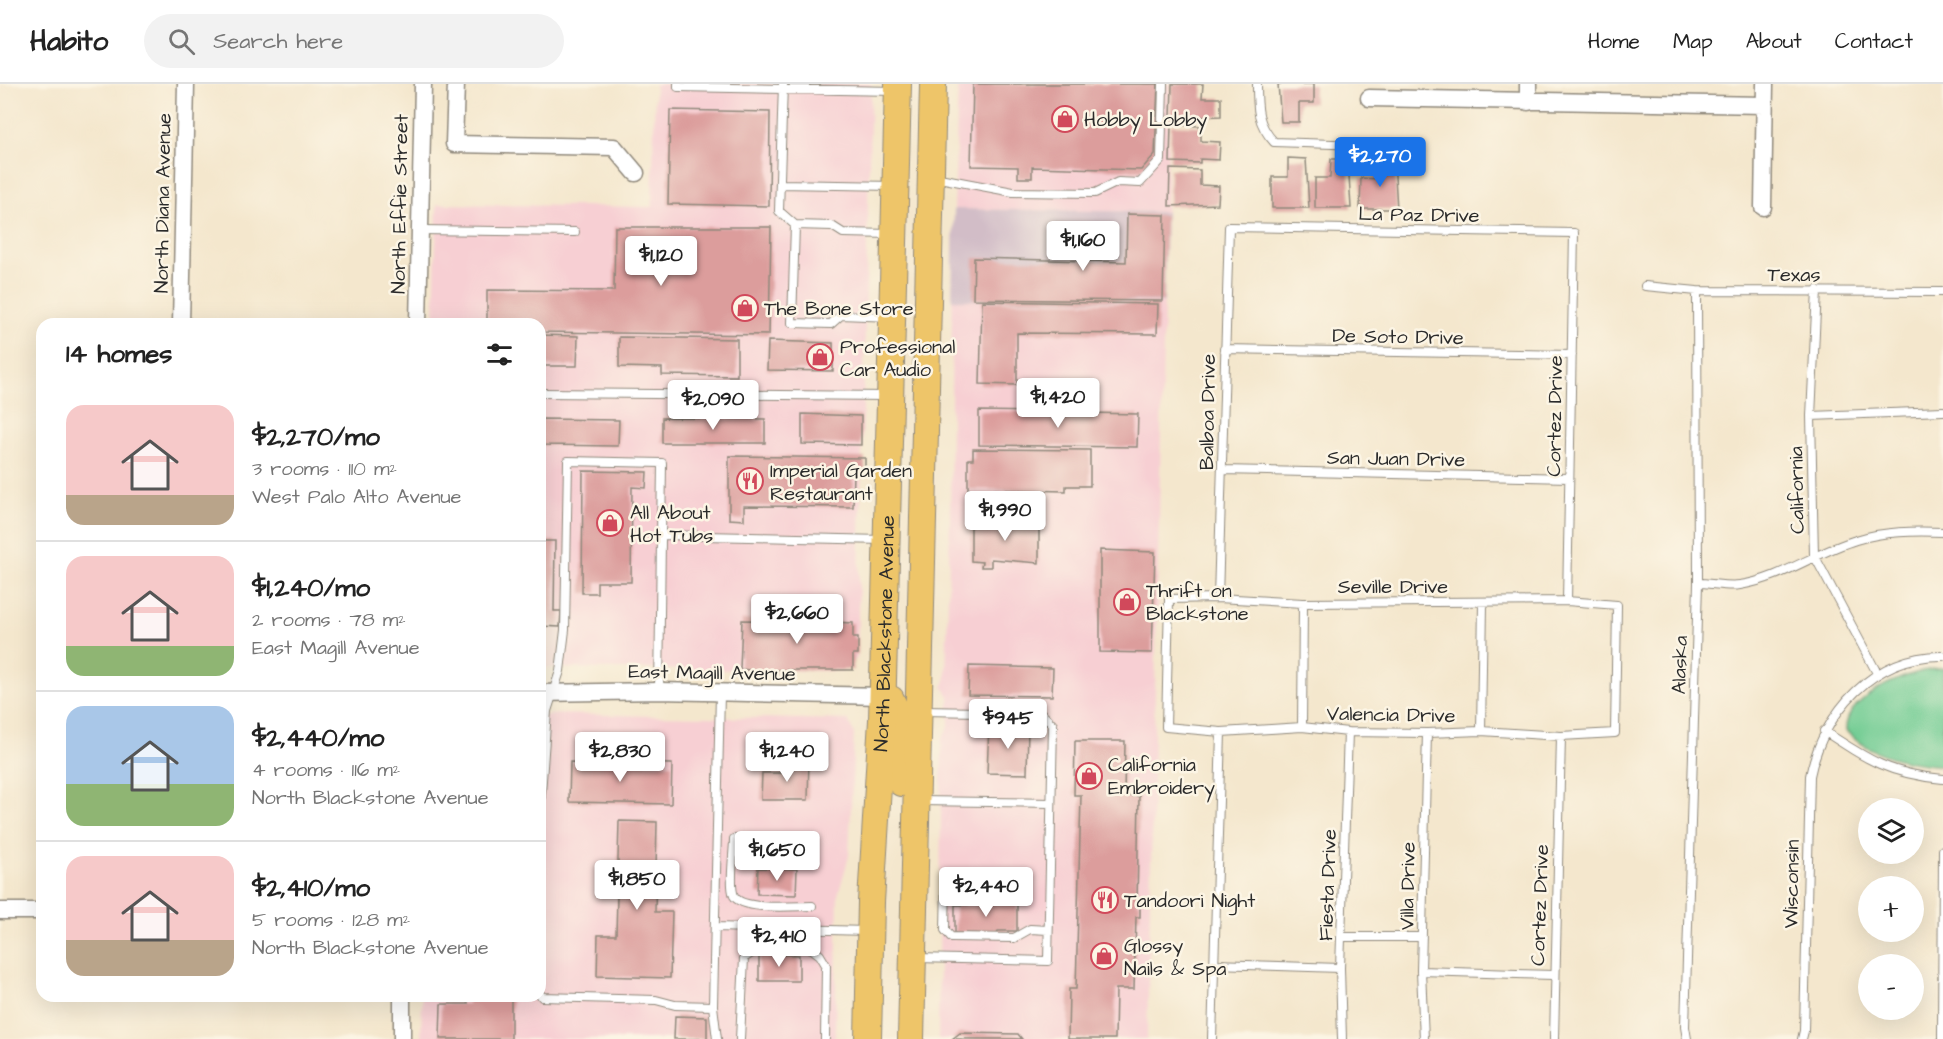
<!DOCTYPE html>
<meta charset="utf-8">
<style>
body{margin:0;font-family:"Architects Daughter",sans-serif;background:#f2f2f2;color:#222;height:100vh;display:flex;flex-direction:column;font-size:22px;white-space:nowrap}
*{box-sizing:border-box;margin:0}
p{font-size:20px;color:#767676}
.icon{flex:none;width:33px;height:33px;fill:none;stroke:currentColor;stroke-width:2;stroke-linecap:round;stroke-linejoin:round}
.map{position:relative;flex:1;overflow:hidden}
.side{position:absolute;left:36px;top:234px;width:510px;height:684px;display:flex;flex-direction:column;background:#fff;border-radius:18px;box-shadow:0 6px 24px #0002}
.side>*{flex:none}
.controls{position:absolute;left:1858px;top:714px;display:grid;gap:12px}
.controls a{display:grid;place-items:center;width:66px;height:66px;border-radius:50%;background:#fff;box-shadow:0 6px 24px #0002;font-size:30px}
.price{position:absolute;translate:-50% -51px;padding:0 14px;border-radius:6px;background:#fff;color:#222;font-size:20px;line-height:39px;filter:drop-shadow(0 2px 3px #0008)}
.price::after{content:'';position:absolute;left:50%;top:36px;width:18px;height:14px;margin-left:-9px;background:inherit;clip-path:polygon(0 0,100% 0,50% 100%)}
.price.selected{background:#1a73e8;color:#fff}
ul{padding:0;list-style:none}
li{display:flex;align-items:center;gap:18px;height:150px;padding:0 30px}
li+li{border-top:2px solid #e0e0e0}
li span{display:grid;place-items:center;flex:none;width:168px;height:120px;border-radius:18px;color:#555}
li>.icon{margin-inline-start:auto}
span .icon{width:72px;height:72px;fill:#fffc;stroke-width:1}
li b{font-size:26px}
h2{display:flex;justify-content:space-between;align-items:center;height:72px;padding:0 30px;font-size:26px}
header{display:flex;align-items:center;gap:36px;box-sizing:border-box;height:84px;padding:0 30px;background:#fff;border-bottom:2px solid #e0e0e0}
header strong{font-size:28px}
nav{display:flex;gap:33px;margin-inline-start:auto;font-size:21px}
.search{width:420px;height:54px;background:#f2f2f2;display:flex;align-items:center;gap:15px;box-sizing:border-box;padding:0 21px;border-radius:33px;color:#767676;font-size:22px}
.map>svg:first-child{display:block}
.built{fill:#f7cfd3}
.industrial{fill:#d2bdc7}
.green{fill:#71cc93;stroke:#4e7c5f;stroke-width:1.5}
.building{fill:#dc9d9c}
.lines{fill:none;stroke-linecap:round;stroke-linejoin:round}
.service-casing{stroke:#90897c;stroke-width:10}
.minor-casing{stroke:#90897c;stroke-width:19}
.primary-casing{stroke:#90897c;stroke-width:28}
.service{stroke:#fff;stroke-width:8}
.minor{stroke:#fff;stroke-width:16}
.primary{stroke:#eec569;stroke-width:26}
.labels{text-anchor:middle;stroke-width:5;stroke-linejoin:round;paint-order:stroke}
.poi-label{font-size:20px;fill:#2b2b2b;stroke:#fcf5e5;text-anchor:start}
.street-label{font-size:20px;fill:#2b2b2b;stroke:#fcf5e5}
</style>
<header>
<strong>Habito</strong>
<div class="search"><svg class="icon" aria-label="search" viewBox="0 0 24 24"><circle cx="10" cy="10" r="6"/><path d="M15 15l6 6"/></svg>Search here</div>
<nav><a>Home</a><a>Map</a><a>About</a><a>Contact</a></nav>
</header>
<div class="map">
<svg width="1943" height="955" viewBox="0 0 1943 955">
<rect width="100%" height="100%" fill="#fcf5e5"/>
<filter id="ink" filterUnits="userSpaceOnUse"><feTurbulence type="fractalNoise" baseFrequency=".0167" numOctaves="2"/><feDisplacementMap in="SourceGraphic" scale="12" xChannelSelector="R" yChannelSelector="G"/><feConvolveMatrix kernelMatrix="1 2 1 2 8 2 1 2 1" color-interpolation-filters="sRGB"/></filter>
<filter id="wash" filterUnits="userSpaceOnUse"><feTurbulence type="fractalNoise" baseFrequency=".008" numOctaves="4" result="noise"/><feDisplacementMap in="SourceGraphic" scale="24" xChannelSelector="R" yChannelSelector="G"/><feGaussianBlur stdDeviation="1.35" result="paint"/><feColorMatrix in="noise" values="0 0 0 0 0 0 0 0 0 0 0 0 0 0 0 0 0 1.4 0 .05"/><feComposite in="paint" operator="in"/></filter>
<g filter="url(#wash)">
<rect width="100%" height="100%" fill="#f4e7cd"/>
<!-- built -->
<path class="built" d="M655 0H871L857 574 844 587 540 584V240H434L437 120 652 123Z
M958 0H1170L1166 128 954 125Z
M952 216 1164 218 1147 955H938L942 654 949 642V612L943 603 946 593 950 435Z
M558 630 848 636 854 649 849 772 838 811 835 955H421L422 912H540V632Z"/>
<!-- industrial -->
<path class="industrial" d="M954 125 1166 128 1164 218 952 216Z"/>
<!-- green -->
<path class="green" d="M1943 584V682C1908 679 1872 673 1846 647 1843 611 1914 585 1943 584Z"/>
<g id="blocks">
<!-- building -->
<path class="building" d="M973 0H1158L1155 70 1141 86 1032 83V94H1018V83L971 82Z
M1172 0H1203L1202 14H1221V32L1171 34Z
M1278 0H1314V19H1299V38H1281Z
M670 26 770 28 769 122 668 120Z
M1171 41 1201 42V57L1220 58 1219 76 1200 75V79L1170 78Z
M1288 74 1306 75 1309 124H1272V93H1288Z
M1331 75H1348L1351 124H1315V94H1330Z
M1376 76H1394L1397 125H1360L1361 94 1376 95Z
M1170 85 1200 86V101L1219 102 1218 120 1169 122Z
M1127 130 1165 131 1163 217 973 215 974 174 1126 178Z
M615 143H771L769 251 540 248V240H487V206L614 207Z
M982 217 1158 220 1157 250 1017 249V301L980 300Z
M540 251 578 252 577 282H540Z
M619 253 737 255V292L662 291V284L619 283Z
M768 257 833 259V287L767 286Z
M979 327 1138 330 1137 363 979 361Z
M802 330 861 332V361L802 360Z
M662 334 765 335V359H662Z
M540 335 619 336 618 362 540 361Z
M973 365 1090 366V402H1066V407L968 405V375H973Z
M729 372 865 374V389H854L853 423 744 422V436L729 435Z
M583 387 647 388 646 404 632 403 631 498H597V509H582Z
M971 438 1039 439V479L991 475V483H981L982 478 971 477Z
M540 457H555L554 527H561L560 543 540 542Z
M1100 466 1155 468 1152 569 1100 568Z
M792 531 807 532 808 537 853 539V554H858V570H853V586H777V589L740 585 742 536 792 537Z
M969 582 1053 584 1052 612 968 611Z
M989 641 1028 642 1027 690 987 689Z
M1075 657H1125L1124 712H1139L1137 819H1140V833H1136L1134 905H1116L1115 955H1068L1069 905H1076L1081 711H1074Z
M790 674 809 675 808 716H761L762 689H790Z
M570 678 672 680 671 720 569 718Z
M619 737 657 738 655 828H672L670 894 597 892 598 851H616Z
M758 784 797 785 796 811 757 810Z
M977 817 1017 820V847H998L997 850 955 849V821H978Z
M759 870 799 871V897H759Z
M468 912H511V955H440L441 920H468Z
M675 932 707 933V955H674Z
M960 949 1018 950 1022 955H952Z"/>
</g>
</g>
<g filter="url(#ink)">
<use href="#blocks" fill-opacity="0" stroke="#90897c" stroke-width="1.5"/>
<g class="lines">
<defs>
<path id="service" d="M678 0V3L896 7
M783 0 779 127 795 141 832 142 843 149 891 150
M1257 0C1257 24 1257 40 1274 58L1391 62
M934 93 1013 108 1095 109 1118 98 1140 99 1161 76 1163 0
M780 100 894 102
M795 141 792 239 831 240 841 231 891 233
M419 146 575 148
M1645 202 1697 207 1943 208
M1817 206 1811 332 1814 471 1877 589
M1224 265 1572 271
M540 309 887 312
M1811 332 1943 327
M1222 386 1569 394
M661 451 883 456
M1698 499C1711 499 1727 503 1740 501 1781 495 1816 468 1856 456 1884 447 1914 447 1943 448
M1218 514 1303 519 1567 517 1617 521 1615 649 1561 652 1481 647 1427 649 1348 648 1302 643 1221 648 1166 643 1169 515Z
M1218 514 1229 143 1574 149 1567 517
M1302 643 1303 519
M1481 647 1483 519
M1824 647C1868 676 1889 690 1943 695
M919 717 1051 719
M540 724 547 627 560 587 565 546 568 377 662 379 659 607
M734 755C734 768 729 801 734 812 743 827 795 822 812 822
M946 797 945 846 951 853 1014 854 1030 845 1048 846
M715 843 867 847
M1343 853H1422
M917 874 1048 877 1053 641 1041 629 922 627
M1214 880 1340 884
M1421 887 1553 891
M540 910 542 913 656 916 675 921 713 922
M717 955 713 922 720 609
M740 955 744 874 758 865 811 864 820 871 826 881 825 955
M1212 955 1221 648
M1342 955 1340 884 1348 648
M1424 955 1421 887 1427 649
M1554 955 1561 652
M1687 955 1685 943 1698 499 1697 207
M1802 955 1804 947 1810 692C1823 628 1874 571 1943 572
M1942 955 1943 766"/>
<path id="minor" d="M456 0 454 60 614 63 636 89
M1369 14 1764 21
M1528 18V0
M1763 123 1765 0
M181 240 186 0
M418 240 423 0
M540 609 659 607 883 612
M0 827H42
M402 955V912"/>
<g id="primary">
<path d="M883 612 891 615 900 635 901 699"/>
<path id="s1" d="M868 955 871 818 882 636 898 0"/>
<path d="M911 955 933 0"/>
</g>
</defs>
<!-- service casing -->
<use href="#service" class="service-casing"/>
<!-- minor casing -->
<use href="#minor" class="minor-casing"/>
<!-- primary casing -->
<use href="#primary" class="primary-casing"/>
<!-- service -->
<use href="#service" class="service"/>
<!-- minor -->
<use href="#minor" class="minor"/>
<!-- primary -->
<use href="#primary" class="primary"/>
</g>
</g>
<!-- icons -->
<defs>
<symbol id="shop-ring" viewBox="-11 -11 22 22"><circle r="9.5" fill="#fcf5e5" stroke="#d1495b" stroke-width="1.5"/><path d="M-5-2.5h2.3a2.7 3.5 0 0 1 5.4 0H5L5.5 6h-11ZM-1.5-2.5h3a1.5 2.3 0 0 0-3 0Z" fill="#d1495b"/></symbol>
<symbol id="restaurant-ring" viewBox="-11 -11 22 22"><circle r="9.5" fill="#fcf5e5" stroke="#d1495b" stroke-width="1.5"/><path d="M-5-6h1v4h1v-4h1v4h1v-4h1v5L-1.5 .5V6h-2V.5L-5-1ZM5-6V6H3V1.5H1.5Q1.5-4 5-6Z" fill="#d1495b"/></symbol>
</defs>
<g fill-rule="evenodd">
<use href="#shop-ring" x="1050" y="20" width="30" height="30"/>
<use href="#shop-ring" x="730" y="209" width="30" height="30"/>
<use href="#shop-ring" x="805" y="258" width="30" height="30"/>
<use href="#restaurant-ring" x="735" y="382" width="30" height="30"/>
<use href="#shop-ring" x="595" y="424" width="30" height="30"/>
<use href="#shop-ring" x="1112" y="503" width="30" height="30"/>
<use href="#shop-ring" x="1074" y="677" width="30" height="30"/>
<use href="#restaurant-ring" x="1090" y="801" width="30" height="30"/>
<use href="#shop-ring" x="1089" y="857" width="30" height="30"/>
</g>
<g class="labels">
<!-- poi labels -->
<g class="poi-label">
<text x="1084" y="42">Hobby Lobby</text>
<text x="764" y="231">The Bone Store</text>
<text x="840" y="269">Professional<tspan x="840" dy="23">Car Audio</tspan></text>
<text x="770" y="393">Imperial Garden<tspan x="770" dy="23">Restaurant</tspan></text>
<text x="630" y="435">All About<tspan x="630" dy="23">Hot Tubs</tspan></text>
<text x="1146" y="513">Thrift on<tspan x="1146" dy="23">Blackstone</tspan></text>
<text x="1108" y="687">California<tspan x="1108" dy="23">Embroidery</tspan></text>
<text x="1124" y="823">Tandoori Night</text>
<text x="1124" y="868">Glossy<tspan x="1124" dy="23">Nails &amp; Spa</tspan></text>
</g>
<!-- street labels -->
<g class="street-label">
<text transform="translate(162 119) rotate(-89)" y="7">North Diana Avenue</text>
<text transform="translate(399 120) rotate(-89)" y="7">North Effie Street</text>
<text transform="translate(1419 130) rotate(1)" y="7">La Paz Drive</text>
<text x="1794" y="197">Texas</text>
<text transform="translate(1398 252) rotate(1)" y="7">De Soto Drive</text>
<text transform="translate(1207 328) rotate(-89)" y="7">Balboa Drive</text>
<text transform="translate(1554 332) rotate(-89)" y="7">Cortez Drive</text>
<text transform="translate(1396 374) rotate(1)" y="7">San Juan Drive</text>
<text transform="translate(1796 406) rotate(-91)" y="7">California</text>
<text x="1393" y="509">Seville Drive</text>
<text dy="7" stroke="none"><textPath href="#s1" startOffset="406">North Blackstone Avenue</textPath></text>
<text transform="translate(1679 581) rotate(-88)" y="7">Alaska</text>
<text transform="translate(712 588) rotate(1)" y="7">East Magill Avenue</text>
<text transform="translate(1391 630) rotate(1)" y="7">Valencia Drive</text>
<text transform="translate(1791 800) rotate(-89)" y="7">Wisconsin</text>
<text transform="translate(1327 801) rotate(-88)" y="7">Fiesta Drive</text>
<text transform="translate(1407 802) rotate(-89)" y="7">Villa Drive</text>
<text transform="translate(1539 821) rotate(-88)" y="7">Cortez Drive</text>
</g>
</g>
</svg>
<div class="controls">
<a><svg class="icon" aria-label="layers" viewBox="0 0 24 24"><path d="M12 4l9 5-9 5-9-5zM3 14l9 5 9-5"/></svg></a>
<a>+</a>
<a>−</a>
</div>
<b class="price selected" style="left:1380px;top:104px">$2,270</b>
<b class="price" style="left:1083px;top:188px">$1,160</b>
<b class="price" style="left:661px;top:203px">$1,120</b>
<b class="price" style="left:1058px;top:345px">$1,420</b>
<b class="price" style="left:713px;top:347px">$2,090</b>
<b class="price" style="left:1005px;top:458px">$1,990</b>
<b class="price" style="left:797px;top:561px">$2,660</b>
<b class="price" style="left:1008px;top:666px">$945</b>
<b class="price" style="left:620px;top:699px">$2,830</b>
<b class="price" style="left:787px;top:699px">$1,240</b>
<b class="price" style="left:777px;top:798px">$1,650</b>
<b class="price" style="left:637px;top:827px">$1,850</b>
<b class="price" style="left:986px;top:834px">$2,440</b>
<b class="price" style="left:779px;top:884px">$2,410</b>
<section class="side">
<h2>14 homes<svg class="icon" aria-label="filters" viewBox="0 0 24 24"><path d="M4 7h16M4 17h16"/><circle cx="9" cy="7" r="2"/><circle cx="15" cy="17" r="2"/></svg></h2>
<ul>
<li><span style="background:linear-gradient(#f6c9c9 75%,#b9a48a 0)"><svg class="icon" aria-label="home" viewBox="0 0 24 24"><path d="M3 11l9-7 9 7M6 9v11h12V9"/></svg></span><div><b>$2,270/mo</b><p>3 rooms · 110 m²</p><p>West Palo Alto Avenue</p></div></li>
<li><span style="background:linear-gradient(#f6c9c9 75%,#8fb573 0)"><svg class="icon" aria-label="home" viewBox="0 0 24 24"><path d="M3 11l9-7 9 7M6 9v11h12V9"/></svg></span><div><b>$1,240/mo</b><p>2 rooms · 78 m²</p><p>East Magill Avenue</p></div></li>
<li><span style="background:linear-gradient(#a9c7e8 65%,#8fb573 0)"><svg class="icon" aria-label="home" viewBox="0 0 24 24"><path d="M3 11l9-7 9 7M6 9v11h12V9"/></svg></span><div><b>$2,440/mo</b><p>4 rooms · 116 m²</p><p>North Blackstone Avenue</p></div></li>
<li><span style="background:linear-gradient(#f6c9c9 70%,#b9a48a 0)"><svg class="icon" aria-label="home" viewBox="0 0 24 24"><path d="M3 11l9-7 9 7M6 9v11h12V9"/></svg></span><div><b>$2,410/mo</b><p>5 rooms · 128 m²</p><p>North Blackstone Avenue</p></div></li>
</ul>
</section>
</div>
